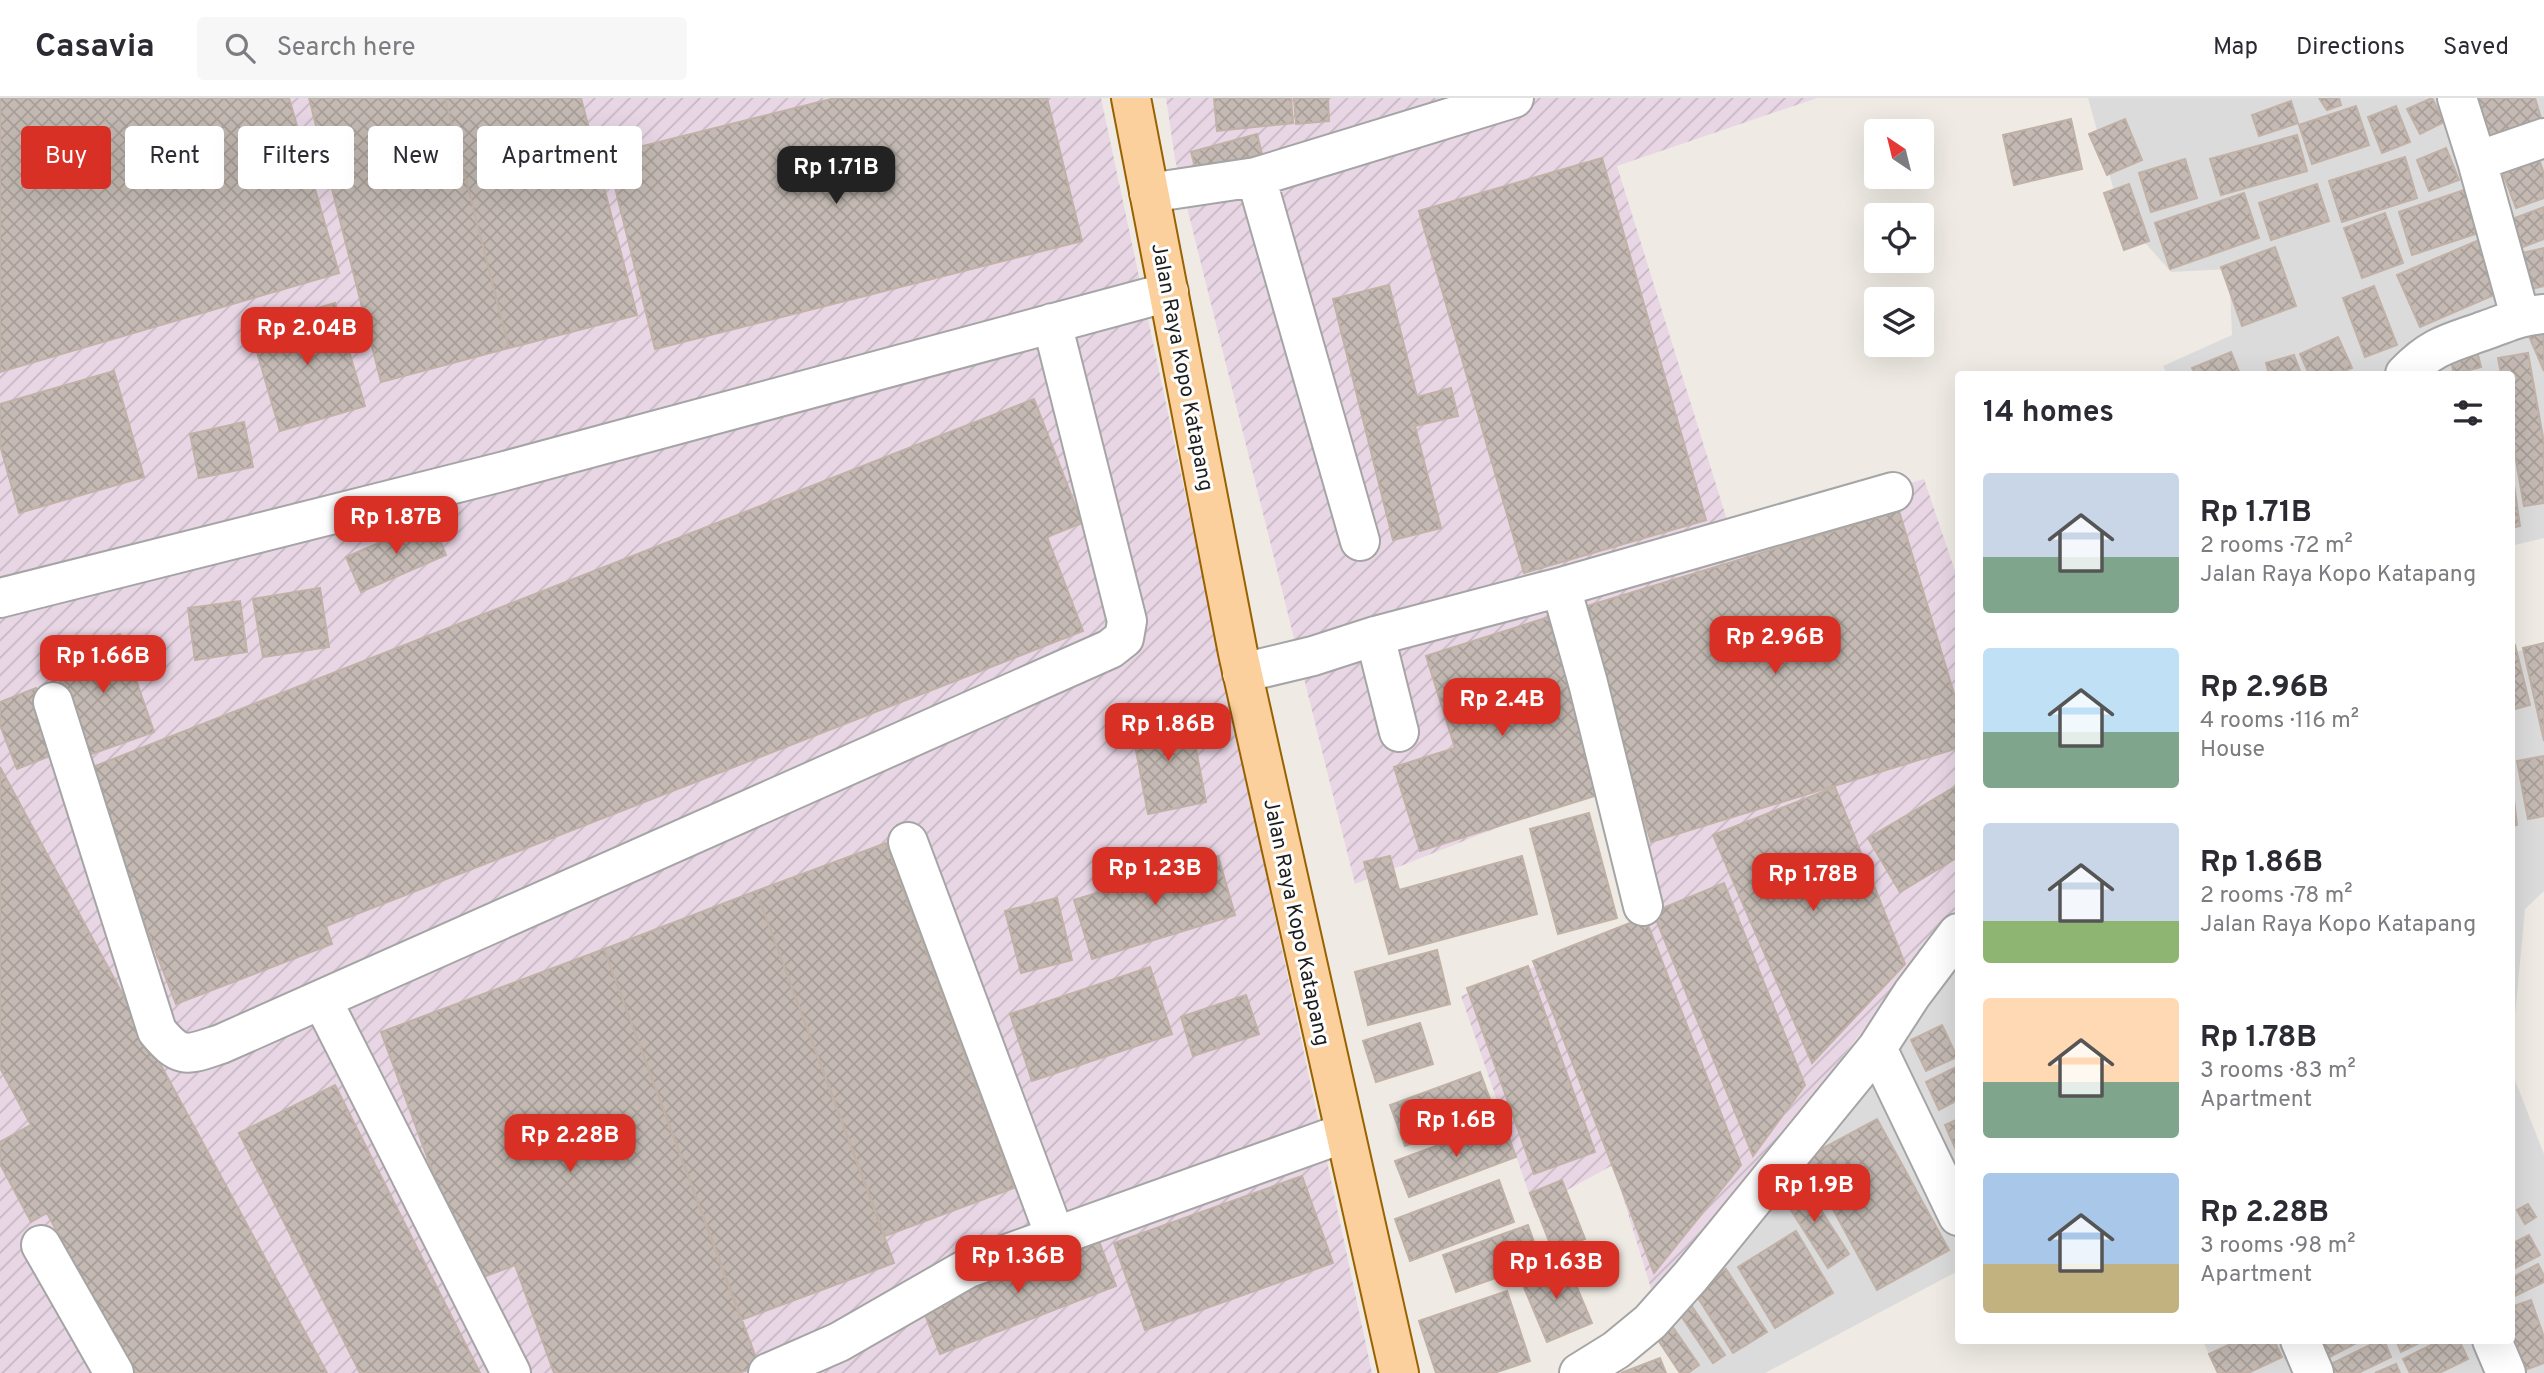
<!DOCTYPE html>
<meta charset="utf-8">
<style>
body{margin:0;font-family:Overpass,sans-serif;background:#f7f7f7;color:#2b2b33;height:100vh;display:flex;flex-direction:column;font-size:26px;white-space:nowrap}
*{box-sizing:border-box;margin:0}
p{font-size:23px;color:#7c7c81}
.icon{flex:none;width:38px;height:38px;fill:none;stroke:currentColor;stroke-width:2;stroke-linecap:round;stroke-linejoin:round}
.map{position:relative;flex:1;overflow:hidden}
.drawer{position:absolute;left:1955px;top:273px;width:560px;height:973px;display:flex;flex-direction:column;background:#fff;border-radius:7px;box-shadow:0 7px 28px #0002}
.drawer>*{flex:none}
.top-card{position:absolute;left:21px;top:28px;width:665px;height:63px;display:flex;gap:14px}
.needle{width:46px;rotate:325deg}
.buttons{position:absolute;left:1864px;top:21px;display:grid;gap:14px}
.buttons a{display:grid;place-items:center;width:70px;height:70px;border-radius:7px;background:#fff;box-shadow:0 7px 28px #0002;font-size:35px}
.price{position:absolute;translate:-50% -60px;padding:0 16px;border-radius:14px;background:#d93025;color:#fff;font-size:23px;line-height:46px;filter:drop-shadow(0 2px 4px #0008)}
.price::after{content:'';position:absolute;left:50%;top:42px;width:21px;height:16px;margin-left:-10px;background:inherit;clip-path:polygon(0 0,100% 0,50% 100%)}
.price.on{background:#222;color:#fff}
ul{padding:0;list-style:none}
li{display:flex;align-items:center;gap:21px;height:175px;padding:0 28px}
li span{display:grid;place-items:center;flex:none;width:196px;height:140px;border-radius:7px;color:#555}
li>.icon{margin-inline-start:auto}
span .icon{width:84px;height:84px;fill:#fffc;stroke-width:1}
li b{font-size:30px}
h2{display:flex;justify-content:space-between;align-items:center;height:84px;padding:0 28px;font-size:30px}
.pill{padding:0 24px;border-radius:7px;background:#fff;box-shadow:0 7px 28px #0002;font-size:24px;line-height:63px}
.pill.on{background:#d93025;color:#fff}
header{display:flex;align-items:center;gap:42px;box-sizing:border-box;height:98px;padding:0 35px;background:#fff;border-bottom:2px solid #e1e1e2}
header strong{font-size:33px}
nav{display:flex;gap:38px;margin-inline-start:auto;font-size:24px}
.search{width:490px;height:63px;background:#f7f7f7;display:flex;align-items:center;gap:18px;box-sizing:border-box;padding:0 24px;border-radius:7px;color:#7c7c81;font-size:26px}
.map>svg:first-child{display:block}
.residential{fill:#dcdbdb}
.industrial{fill:url(#industrial-furrows)}
.building{fill:url(#building-cross-hatch);stroke:#c1b1a6;stroke-width:2}
.lines{fill:none;stroke-linecap:round;stroke-linejoin:round}
.minor-casing{stroke:#a5a5a5;stroke-width:42}
.major-casing{stroke:#986200;stroke-width:42}
.minor{stroke:#fff;stroke-width:38}
.major{stroke:#fcd09c;stroke-width:38}
.labels{text-anchor:middle;stroke-width:6;stroke-linejoin:round;paint-order:stroke}
.street-label{font-size:21px;fill:#1e1e1e;stroke:#fff}
</style>
<header>
<strong>Casavia</strong>
<div class="search"><svg class="icon" aria-label="search" viewBox="0 0 24 24"><circle cx="10" cy="10" r="6"/><path d="M15 15l6 6"/></svg>Search here</div>
<nav><a>Map</a><a>Directions</a><a>Saved</a></nav>
</header>
<div class="map">
<svg width="2544" height="1275" viewBox="0 0 2544 1275">
<defs>
<pattern id="industrial-furrows" width="10" height="10" patternUnits="userSpaceOnUse" patternTransform="scale(1.75)"><rect width="10" height="10" fill="#e8d6e5"/><path d="M-1 1l2-2M0 10L10 0M9 11l2-2" fill="none" stroke="#c7b7c4"/></pattern>
<pattern id="building-cross-hatch" width="8" height="8" patternUnits="userSpaceOnUse" patternTransform="scale(1.75)"><rect width="8" height="8" fill="#c4bab3"/><path d="M0 0l8 8M0 8l8-8" fill="none" stroke="#a89f9a"/></pattern>
</defs>
<rect width="100%" height="100%" fill="#efebe4"/>
<!-- residential -->
<path class="residential" d="M2088 0H2544V440L2511 448V276H2167L2163 268 2232 237 2229 171 2171 174 2121 118Z
M2544 547V793L2525 811 2511 961V555Z
M1958 860V1173L1765 1275H1687L1659 1228Z
M2511 972 2544 1056V1275H2217L2203 1243 2511 1242Z"/>
<!-- industrial -->
<path class="industrial" d="M0 0H1101L1372 1275H0Z
M1166 0H1817L1617 68 1732 438 1924 381 1958 482V811L1654 1200 1613 1067 1534 1110 1461 898 1643 825 1606 687 1355 786 1175 61Z"/>
<!-- building -->
<path class="building" d="M0 0H289L339 175 0 274Z
M309 0H445L509 250 381 284Z
M445 0H581L637 217 509 250Z
M835 0H1047L1082 143 655 251 607 57Z
M1214 0H1291L1293 25 1217 33Z
M1294 0H1328L1329 23 1296 26Z
M2319 0H2339L2341 7 2327 12Z
M2432 0 2444 24 2420 36 2407 11Z
M2472 0H2535L2543 27 2485 45Z
M2291 3 2298 25 2259 38 2252 17Z
M2356 8 2369 47 2312 66 2299 27Z
M2396 8 2410 44 2382 55 2368 19Z
M2071 21 2082 71 2014 87 2003 37Z
M2125 21 2142 62 2107 77 2089 36Z
M1257 36 1262 56 1196 73 1191 54Z
M2297 37 2307 73 2221 97 2210 61Z
M2446 50 2459 82 2429 93 2417 62Z
M2405 59 2417 100 2342 124 2329 83Z
M1602 60 1706 422 1524 475 1419 113Z
M2185 61 2197 100 2151 114 2139 75Z
M2539 61 2544 76V100L2516 110 2502 73Z
M2129 86 2149 143 2124 152 2104 95Z
M2317 86 2329 123 2271 142 2259 105Z
M2464 92 2478 135 2412 157 2399 114Z
M2244 95 2259 140 2170 171 2155 125Z
M2544 109V141L2523 149 2512 121Z
M2385 115 2403 165 2362 180 2344 130Z
M2479 142 2501 194 2420 229 2397 177Z
M2275 149 2296 208 2242 228 2221 169Z
M2544 150V188L2531 191 2522 155Z
M1389 187 1417 299 1451 290 1458 318 1415 328 1441 430 1393 442 1333 201Z
M2374 188 2397 247 2365 259 2343 200Z
M335 205 365 308 280 333 250 230Z
M2544 231V273L2529 238Z
M2338 239 2352 270 2337 276H2309L2300 256Z
M2477 253 2481 269 2454 276 2450 260Z
M2231 254 2240 276H2195L2192 270Z
M2528 255 2544 345V405L2524 408 2511 334V276H2501L2498 260Z
M2294 257 2301 276H2269L2266 265Z
M114 273 144 379 19 415 0 347V306Z
M1034 301 1082 425 1047 439 1083 533 326 828 332 846 176 906 85 672Z
M244 324 253 369 199 380 190 336Z
M2513 380 2520 428 2511 430V381Z
M1899 413 1958 609V650L1651 744 1581 510Z
M432 422 446 457 361 494 346 459Z
M320 490 329 549 263 559 253 501Z
M240 503 247 554 195 562 188 510Z
M1552 518 1607 694 1420 753 1394 669 1455 650 1426 558Z
M120 536 154 634 86 658 52 560Z
M2544 545V643L2523 550Z
M2515 547 2530 607 2511 612V548Z
M36 590 60 654 17 671 0 627V604Z
M1189 614 1206 704 1148 716 1131 626Z
M2544 658V718L2528 721 2517 663Z
M0 669 327 1275H133L47 1115 31 1124 0 1066V1044L31 1027 0 970Z
M2511 676 2517 727 2511 728Z
M1958 687V759L1900 794 1868 740Z
M1835 689 1905 866 1812 965 1713 737Z
M1589 715 1617 820 1558 836 1530 731Z
M886 745 1014 1090 885 1138 756 793Z
M1218 758 1235 817 1092 861 1074 802Z
M1390 758 1399 792 1522 758 1537 816 1389 856 1364 764Z
M1724 785 1805 987 1753 1058 1653 814Z
M756 793 894 1165 741 1222 604 851Z
M1057 800 1072 862 1021 875 1005 813Z
M1645 819 1741 1067 1654 1175 1533 863Z
M604 851 759 1268 739 1275H554L515 1167 473 1183 381 934Z
M1437 852 1450 906 1368 927 1355 874Z
M1528 868 1595 1054 1534 1076 1467 890Z
M1150 869 1172 936 1032 983 1010 916Z
M1246 897 1259 936 1193 958 1181 919Z
M1420 925 1433 966 1376 984 1363 943Z
M1942 927 1957 959 1926 973 1911 942Z
M1958 968V1002L1939 1012 1926 984Z
M1480 974 1495 1015 1405 1048 1390 1007Z
M335 987 480 1275H360L239 1035Z
M1877 1021 1949 1152 1877 1192 1805 1060Z
M1958 1021V1051L1956 1052 1945 1027Z
M1503 1023 1516 1059 1409 1099 1395 1063Z
M1302 1078 1333 1165 1145 1232 1114 1145Z
M1801 1081 1849 1156 1828 1170 1780 1095Z
M1499 1082 1514 1124 1410 1163 1395 1121Z
M1562 1082 1585 1141 1553 1153 1530 1095Z
M2528 1106 2536 1119 2525 1126 2517 1112Z
M1528 1127 1541 1164 1456 1194 1443 1157Z
M1796 1133 1833 1195 1775 1230 1738 1169Z
M2529 1137 2540 1157 2511 1172V1146Z
M1097 1138 1116 1188 940 1256 921 1206Z
M1565 1161 1592 1225 1547 1244 1520 1180Z
M2538 1166 2544 1178V1184L2511 1200V1180Z
M1726 1171 1767 1234 1733 1255 1693 1192Z
M1507 1193 1530 1263 1494 1275H1436L1419 1223Z
M2531 1202 2544 1239V1265L2517 1275 2511 1242V1209Z
M1689 1204 1725 1257 1713 1265 1677 1212Z
M1670 1225 1699 1267 1688 1275H1680L1654 1236Z
M2239 1242H2274L2282 1259 2248 1275H2218L2209 1256Z
M2314 1242H2362L2324 1262Z
M2380 1242H2384L2391 1259 2358 1275H2326L2323 1270Z
M2396 1242H2425L2401 1254Z
M2441 1242H2459L2468 1261 2439 1275H2410L2403 1261Z
M1660 1260 1666 1275H1621Z
M2396 1266 2400 1275H2375Z"/>
<g class="lines">
<defs>
<path id="minor" d="M2457 0 2477 63 2520 218
M2477 63 2544 40
M1256 79 1360 443
M1149 95 1256 79 1514 0
M2405 276C2433 247 2450 245 2486 232 2509 224 2519 218 2544 216
M1561 489 1588 585 1643 808
M0 500 501 374 1169 194
M1375 538 1399 634
M1242 575 1313 558 1375 538 1561 489 1893 394
M53 604 157 933C181 962 187 957 221 946L1110 551 1124 540 1127 523 1052 225
M908 744 1055 1138
M322 902 511 1275
M1877 950 1958 1118
M41 1147 114 1275
M2300 1242 2314 1275
M2492 1242 2506 1275
M768 1275 839 1244 968 1170 1344 1035
M1579 1275 1616 1252 1650 1224 1691 1178 1877 950 1912 896 1958 835"/>
<path id="major" d="M1131 0 1238 555 1399 1275"/>
</defs>
<!-- minor casing -->
<use href="#minor" class="minor-casing"/>
<!-- major casing -->
<use href="#major" class="major-casing"/>
<!-- minor -->
<use href="#minor" class="minor"/>
<!-- major -->
<use href="#major" class="major"/>
</g>
<g class="labels">
<!-- street labels -->
<g class="street-label">
<text transform="translate(1183 269) rotate(79)" y="7">Jalan Raya Kopo Katapang</text>
<text transform="translate(1297 824) rotate(78)" y="7">Jalan Raya Kopo Katapang</text>
</g>
</g>
</svg>
<div class="buttons">
<a><svg class="needle" viewBox="-14 -14 28 28"><path d="M0-13l5 13h-10z" fill="#e53935"/><path d="M0 13l5-13h-10z" fill="#7c7c81"/></svg></a>
<a><svg class="icon" aria-label="locate" viewBox="0 0 24 24"><circle cx="12" cy="12" r="6"/><path d="M12 2v4M12 18v4M2 12h4M18 12h4"/></svg></a>
<a><svg class="icon" aria-label="layers" viewBox="0 0 24 24"><path d="M12 4l9 5-9 5-9-5zM3 14l9 5 9-5"/></svg></a>
</div>
<b class="price on" style="left:836px;top:108px">Rp 1.71B</b>
<b class="price" style="left:307px;top:269px">Rp 2.04B</b>
<b class="price" style="left:396px;top:458px">Rp 1.87B</b>
<b class="price" style="left:1775px;top:578px">Rp 2.96B</b>
<b class="price" style="left:103px;top:597px">Rp 1.66B</b>
<b class="price" style="left:1502px;top:640px">Rp 2.4B</b>
<b class="price" style="left:1168px;top:665px">Rp 1.86B</b>
<b class="price" style="left:1155px;top:809px">Rp 1.23B</b>
<b class="price" style="left:1813px;top:815px">Rp 1.78B</b>
<b class="price" style="left:1456px;top:1061px">Rp 1.6B</b>
<b class="price" style="left:570px;top:1076px">Rp 2.28B</b>
<b class="price" style="left:1814px;top:1126px">Rp 1.9B</b>
<b class="price" style="left:1018px;top:1197px">Rp 1.36B</b>
<b class="price" style="left:1556px;top:1203px">Rp 1.63B</b>
<div class="top-card">
<a class="pill on">Buy</a>
<a class="pill">Rent</a>
<a class="pill">Filters</a>
<a class="pill">New</a>
<a class="pill">Apartment</a>
</div>
<section class="drawer">
<h2>14 homes<svg class="icon" aria-label="filters" viewBox="0 0 24 24"><path d="M4 7h16M4 17h16"/><circle cx="9" cy="7" r="2"/><circle cx="15" cy="17" r="2"/></svg></h2>
<ul>
<li><span style="background:linear-gradient(#c9d6e8 60%,#7fa58c 0)"><svg class="icon" aria-label="home" viewBox="0 0 24 24"><path d="M3 11l9-7 9 7M6 9v11h12V9"/></svg></span><div><b>Rp 1.71B</b><p>2 rooms · 72 m²</p><p>Jalan Raya Kopo Katapang</p></div></li>
<li><span style="background:linear-gradient(#bfe0f5 60%,#7fa58c 0)"><svg class="icon" aria-label="home" viewBox="0 0 24 24"><path d="M3 11l9-7 9 7M6 9v11h12V9"/></svg></span><div><b>Rp 2.96B</b><p>4 rooms · 116 m²</p><p>House</p></div></li>
<li><span style="background:linear-gradient(#c9d6e8 70%,#8fb573 0)"><svg class="icon" aria-label="home" viewBox="0 0 24 24"><path d="M3 11l9-7 9 7M6 9v11h12V9"/></svg></span><div><b>Rp 1.86B</b><p>2 rooms · 78 m²</p><p>Jalan Raya Kopo Katapang</p></div></li>
<li><span style="background:linear-gradient(#ffd9b3 60%,#7fa58c 0)"><svg class="icon" aria-label="home" viewBox="0 0 24 24"><path d="M3 11l9-7 9 7M6 9v11h12V9"/></svg></span><div><b>Rp 1.78B</b><p>3 rooms · 83 m²</p><p>Apartment</p></div></li>
<li><span style="background:linear-gradient(#a9c7e8 65%,#c2b280 0)"><svg class="icon" aria-label="home" viewBox="0 0 24 24"><path d="M3 11l9-7 9 7M6 9v11h12V9"/></svg></span><div><b>Rp 2.28B</b><p>3 rooms · 98 m²</p><p>Apartment</p></div></li>
</ul>
</section>
</div>
